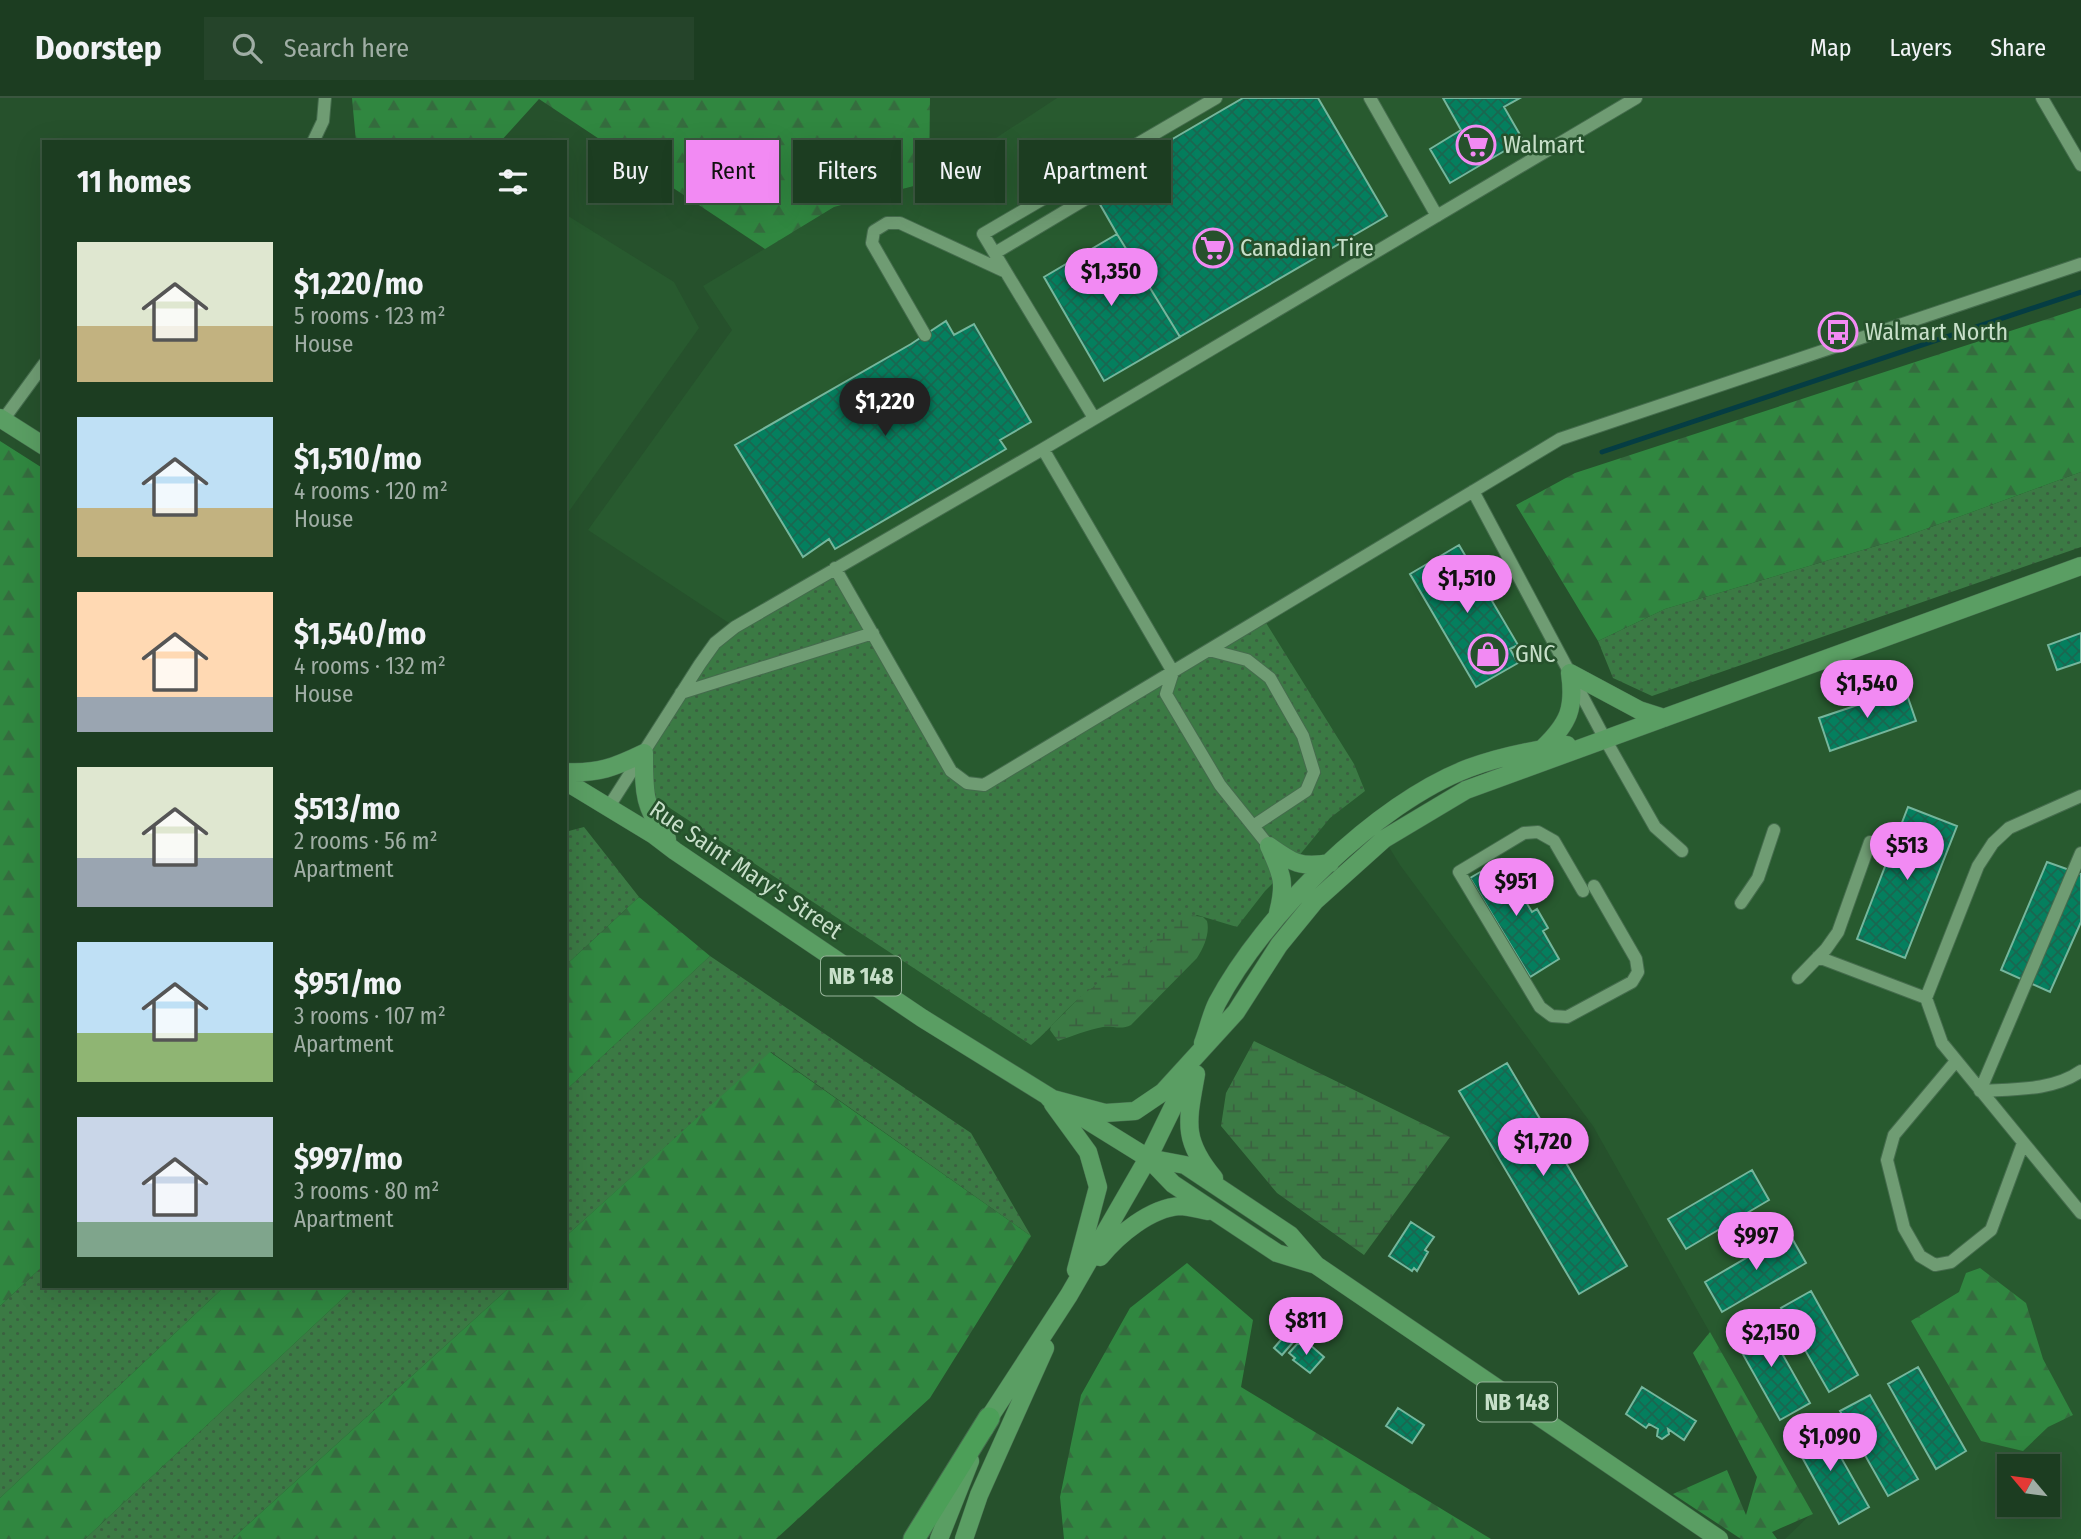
<!DOCTYPE html>
<meta charset="utf-8">
<style>
body{margin:0;font-family:"Fira Sans Condensed",sans-serif;background:#25442a;color:#f1f3f6;height:100vh;display:flex;flex-direction:column;font-size:26px;white-space:nowrap}
*{box-sizing:border-box;margin:0}
p{font-size:23px;color:#a0aea5}
.icon{flex:none;width:38px;height:38px;fill:none;stroke:currentColor;stroke-width:2;stroke-linecap:round;stroke-linejoin:round}
.map{position:relative;flex:1;overflow:hidden}
.sheet{position:absolute;left:42px;top:42px;width:525px;height:1148px;display:flex;flex-direction:column;background:#1c3d21;border-radius:0px;box-shadow:0 7px 28px #0002,0 0 0 2px #3a563f}
.sheet>*{flex:none}
.hud{position:absolute;left:588px;top:42px;width:665px;height:63px;display:flex;gap:14px}
.needle{width:46px;rotate:299deg}
.buttons{position:absolute;left:1997px;top:1356px;display:grid;gap:14px}
.buttons a{display:grid;place-items:center;width:63px;height:63px;border-radius:0px;background:#1c3d21;box-shadow:0 7px 28px #0002,0 0 0 2px #3a563f;font-size:35px}
.price{position:absolute;translate:-50% -60px;padding:0 16px;border-radius:24px;background:#f28af3;color:#111;font-size:23px;line-height:46px;filter:drop-shadow(0 2px 4px #0008)}
.price::after{content:'';position:absolute;left:50%;top:42px;width:21px;height:16px;margin-left:-10px;background:inherit;clip-path:polygon(0 0,100% 0,50% 100%)}
.price.current{background:#222;color:#fff}
ul{padding:0;list-style:none}
li{display:flex;align-items:center;gap:21px;height:175px;padding:0 35px}
li span{display:grid;place-items:center;flex:none;width:196px;height:140px;border-radius:0px;color:#555}
li>.icon{margin-inline-start:auto}
span .icon{width:84px;height:84px;fill:#fffc;stroke-width:1}
li b{font-size:30px}
h2{display:flex;justify-content:space-between;align-items:center;height:84px;padding:0 35px;font-size:30px}
.tag{padding:0 24px;border-radius:0px;background:#1c3d21;box-shadow:0 7px 28px #0002,0 0 0 2px #3a563f;font-size:24px;line-height:63px}
.tag.current{background:#f28af3;color:#111}
header{display:flex;align-items:center;gap:42px;box-sizing:border-box;height:98px;padding:0 35px;background:#1c3d21;border-bottom:2px solid #3a563f}
header strong{font-size:33px}
nav{display:flex;gap:38px;margin-inline-start:auto;font-size:24px}
.search{width:490px;height:63px;background:#25442a;display:flex;align-items:center;gap:18px;box-sizing:border-box;padding:0 24px;border-radius:0px;color:#a0aea5;font-size:26px}
.map>svg:first-child{display:block}
.built{fill:#285a2f;fill-rule:evenodd}
.grass{fill:url(#grass-dots)}
.forest{fill:url(#forest-firs)}
.wetland{fill:url(#wetland-marsh)}
.lines{fill:none;stroke-linecap:round;stroke-linejoin:round}
.stream{stroke:#053d43;stroke-width:5}
.building{fill:url(#building-cross-hatch);stroke:#75b69c;stroke-width:2}
.minor-casing{stroke:#456c4d;stroke-width:14}
.major-casing{stroke:#456c4d;stroke-width:19}
.highway-casing{stroke:#456c4d;stroke-width:23}
.minor{stroke:#6f9c73;stroke-width:12}
.major{stroke:#5a9e63;stroke-width:18}
.highway{stroke:#4c9f58;stroke-width:21}
.labels{text-anchor:middle;stroke-width:5;stroke-linejoin:round;paint-order:stroke}
.shield{fill:#26512c;stroke:#97b49a;stroke-width:2}
.shield-label{font-size:23px;font-weight:bold;fill:#c7dfc9}
.poi-label{font-size:24px;fill:#c7dfc9;stroke:#26512c;text-anchor:start}
.street-label{font-size:24px;fill:#c7dfc9;stroke:#26512c}
</style>
<header>
<strong>Doorstep</strong>
<div class="search"><svg class="icon" aria-label="search" viewBox="0 0 24 24"><circle cx="10" cy="10" r="6"/><path d="M15 15l6 6"/></svg>Search here</div>
<nav><a>Map</a><a>Layers</a><a>Share</a></nav>
</header>
<div class="map">
<svg width="2081" height="1441" viewBox="0 0 2081 1441">
<defs>
<pattern id="grass-dots" width="8" height="8" patternUnits="userSpaceOnUse" patternTransform="scale(1.75)"><rect width="8" height="8" fill="#3b7a44"/><path d="M2 2h.1M6 6h.1" fill="none" stroke="#3b6140" stroke-width="1.8" stroke-linecap="round"/></pattern>
<pattern id="forest-firs" width="22" height="20" patternUnits="userSpaceOnUse" patternTransform="scale(1.75)"><rect width="22" height="20" fill="#308740"/><path d="M5 1l3.5 6h-7zM16 11l3.5 6h-7z" fill="#356c3e"/></pattern>
<pattern id="wetland-marsh" width="20" height="14" patternUnits="userSpaceOnUse" patternTransform="scale(1.75)"><rect width="20" height="14" fill="#3b7a44"/><path d="M1 5h8M5 5V1M11 12h8M15 12V8" fill="none" stroke="#3b6140"/></pattern>
<pattern id="building-cross-hatch" width="8" height="8" patternUnits="userSpaceOnUse" patternTransform="scale(1.75)"><rect width="8" height="8" fill="#047f5e"/><path d="M0 0l8 8M0 8l8-8" fill="none" stroke="#1a6750"/></pattern>
</defs>
<rect width="100%" height="100%" fill="#26512c"/>
<!-- built -->
<path class="built" d="M1057 0H2042L2081 67V166L1561 341 1473 394 1605 641 2081 468V1441H1785L1812 1415 1593 1028 1400 767 1384 741 1423 716 1600 642 1467 671 1368 731 1252 851 1200 955 1135 1013 1049 1000 608 710 735 529 588 432 732 232 703 188 834 109 929 84ZM2009 1368H2048V1407H2009Z
M565 116 674 184 699 230 565 419Z"/>
<!-- grass -->
<path class="grass" d="M2081 374V449L1652 598 1613 580 1598 543 1665 511 1893 443Z
M835 470 951 673 984 687 1263 520 1354 666 1365 693 1330 720 1293 765 1265 793 1237 829 1197 817C1158 844 1118 870 1081 899 1062 914 1050 932 1031 947L653 699 644 655 715 545Z
M584 729 639 799 565 868V734Z
M710 858 971 1035 1031 1138 771 954 565 1139V993Z
M44 1167V1188H225L0 1400V1208Z
M356 1188H511L232 1441H85Z"/>
<!-- forest -->
<path class="forest" d="M352 0H930L929 84 834 109 765 151 539 1 500 44H356Z
M2081 210V374L1893 443 1665 511 1598 543 1516 407 1575 375Z
M0 343 44 371V1167L0 1208Z
M639 799 710 858 565 993V868Z
M770 954 1031 1138 930 1300 776 1441H232L511 1188H565V1139Z
M1187 1165 1253 1222 1241 1289 1491 1441H1064L1060 1399 1081 1297 1130 1210Z
M1980 1170 2026 1205 2043 1261 2073 1317 2048 1329 2023 1353 1981 1343 1911 1223 1959 1194 1966 1175Z
M225 1188H356L85 1441H0V1400Z
M1710 1234 1813 1416 1772 1434 1777 1441H1741L1673 1396 1727 1372 1746 1417 1757 1379 1693 1255Z"/>
<!-- wetland -->
<path class="wetland" d="M1191 817 1203 819 1207 823C1210 835 1204 849 1197 860L1131 927C1122 932 1113 928 1103 929 1087 932 1072 938 1058 943L1050 932 1051 928 1080 899 1184 819Z
M1254 943 1450 1039 1364 1157 1277 1095 1221 1028 1226 995Z"/>
<g class="lines">
<!-- stream -->
<path class="stream" d="M1602 354 2081 194"/>
</g>
<!-- building -->
<path class="building" d="M1243 0H1318L1387 118 1104 283 1044 179 1117 136 1090 89Z
M1443 0H1520L1504 9 1523 42 1450 85 1430 51 1461 32Z
M1117 136 1180 239 1104 283 1044 179Z
M946 223 954 237 974 226 1031 324 1000 342 1006 351 835 451 829 441 803 459 735 347 911 246Z
M1459 447 1518 547 1510 551 1518 565 1476 589 1410 476Z
M2081 535V564L2057 572 2048 547Z
M1905 591 1916 623 1830 653 1819 620Z
M1908 709 1957 728 1905 860 1857 841Z
M1501 762 1532 814 1537 811 1548 830 1543 833 1559 861 1530 879 1470 780Z
M2047 764 2081 776V824L2050 894 2001 872Z
M1507 965 1627 1168 1579 1196 1459 993Z
M1752 1072 1769 1102 1686 1151 1668 1121Z
M1411 1124 1434 1139 1425 1152 1428 1154 1417 1173 1414 1170 1412 1173 1389 1158Z
M1789 1135 1806 1165 1722 1214 1705 1184Z
M1811 1193 1858 1277 1829 1294 1781 1210Z
M1762 1220 1810 1305 1780 1322 1732 1237Z
M1286 1236 1294 1243 1282 1257 1274 1250Z
M1298 1245 1304 1249 1308 1245 1324 1259 1310 1275 1293 1262 1295 1260 1289 1255Z
M1918 1269 1966 1353 1936 1371 1888 1286Z
M1642 1289 1696 1323 1684 1342 1668 1331 1669 1336 1662 1341 1657 1338 1658 1331 1649 1326 1646 1330 1626 1316Z
M1870 1297 1918 1381 1888 1398 1840 1313Z
M1398 1310 1424 1327 1412 1345 1386 1328Z
M1821 1324 1869 1409 1839 1426 1792 1341Z"/>
<g class="lines">
<defs>
<path id="minor" d="M1370 0 1437 118
M2042 0 2081 67
M313 44 323 23 325 0
M995 155 1094 96
M925 237 872 145 874 133 887 125H900L1006 174
M1094 320 983 136 1216 0
M3 322 44 266
M1043 351 1173 574 1166 596 1220 687 1269 748
M1473 393 1605 641 1655 729 1682 753
M835 470 951 673 967 685 984 687 1560 341 2081 166
M1209 552 1247 562 1270 580 1303 638 1314 674 1306 693 1253 728
M681 595 873 535
M2081 698 2009 730 1993 745 1978 768 1926 900 1942 945 2081 1115
M608 710 700 566 715 545 735 529 1043 351 1636 0
M2081 755 1980 993C2013 991 2053 993 2081 973
M1583 793 1554 743 1538 734 1524 735 1459 774 1540 909 1552 918 1567 919 1632 884 1638 874 1636 861 1594 788
M1741 805 1758 780 1774 732
M1818 859 1926 900
M1798 880 1826 851 1838 834 1870 744
M1956 963 1894 1037 1887 1062 1904 1130 1920 1158 1935 1167 1951 1164 1991 1132 2023 1045"/>
<path id="major" d="M0 320 44 348
M1570 575 1639 612 1664 620
M1543 650C1569 625 1575 610 1570 575
M565 674C598 676 615 669 644 655 644 695 643 707 667 741
M565 683 654 737 675 753 922 920 1148 1060 1173 1086 1277 1155 1316 1167
M1269 748C1282 777 1286 784 1278 815
M1269 748C1293 765 1300 770 1330 765
M1203 945C1208 932 1211 917 1217 905 1263 818 1376 705 1469 670 1501 658 1533 652 1567 647
M1196 976C1188 1022 1181 1041 1214 1080
M1049 1000 1105 1015 1135 1013 1163 994 1236 914 1279 847 1315 803 1384 741 1466 692 2081 468
M1053 1006 1088 1054 1098 1089 1076 1172
M1148 1060 1185 1067 1290 1137 1316 1167 1719 1441
M1100 1159C1118 1137 1150 1110 1180 1108 1189 1108 1200 1112 1208 1113
M984 1331 989 1320 1069 1197 1148 1060 1190 974
M939 1441 970 1363
M964 1441 979 1397 1045 1250"/>
<path id="highway" d="M914 1441 989 1320"/>
</defs>
<!-- minor casing -->
<use href="#minor" class="minor-casing"/>
<!-- major casing -->
<use href="#major" class="major-casing"/>
<!-- highway casing -->
<use href="#highway" class="highway-casing"/>
<!-- minor -->
<use href="#minor" class="minor"/>
<!-- major -->
<use href="#major" class="major"/>
<!-- highway -->
<use href="#highway" class="highway"/>
</g>
<!-- icons -->
<defs>
<symbol id="supermarket-ring" viewBox="-11 -11 22 22"><circle r="9.5" fill="#26512c" stroke="#f28af3" stroke-width="1.5"/><path d="M-6-5.5h2.5l.6 2H6L4.5 2H-2.5L-4.4-4H-6ZM-1.5 3.2a1.3 1.3 0 1 0 .1 0ZM3 3.2a1.3 1.3 0 1 0 .1 0Z" fill="#f28af3"/></symbol>
<symbol id="bus-ring" viewBox="-11 -11 22 22"><circle r="9.5" fill="#26512c" stroke="#f28af3" stroke-width="1.5"/><path d="M-5-6H5V4H4V6H2V4H-2V6H-4V4H-5ZM-3.5-4V0h7V-4ZM-3.5 1.2v1.5H-2V1.2ZM2 1.2v1.5H3.5V1.2Z" fill="#f28af3"/></symbol>
<symbol id="shop-ring" viewBox="-11 -11 22 22"><circle r="9.5" fill="#26512c" stroke="#f28af3" stroke-width="1.5"/><path d="M-5-2.5h2.3a2.7 3.5 0 0 1 5.4 0H5L5.5 6h-11ZM-1.5-2.5h3a1.5 2.3 0 0 0-3 0Z" fill="#f28af3"/></symbol>
</defs>
<g fill-rule="evenodd">
<use href="#supermarket-ring" x="1454" y="25" width="44" height="44"/>
<use href="#supermarket-ring" x="1191" y="128" width="44" height="44"/>
<use href="#bus-ring" x="1816" y="212" width="44" height="44"/>
<use href="#shop-ring" x="1466" y="534" width="44" height="44"/>
</g>
<g class="labels">
<!-- shield labels -->
<g class="shield">
<rect x="821" y="858.5" width="80" height="39" rx="5"/>
<rect x="1477" y="1284.5" width="80" height="39" rx="5"/>
</g>
<g class="shield-label">
<text x="861" y="886">NB 148</text>
<text x="1517" y="1312">NB 148</text>
</g>
<!-- poi labels -->
<g class="poi-label">
<text x="1503" y="55">Walmart</text>
<text x="1240" y="158">Canadian Tire</text>
<text x="1865" y="242">Walmart North</text>
<text x="1515" y="564">GNC</text>
</g>
<!-- street labels -->
<g class="street-label">
<text transform="translate(746 772) rotate(34)" y="8">Rue Saint Mary's Street</text>
</g>
</g>
</svg>
<div class="buttons">
<a><svg class="needle" viewBox="-14 -14 28 28"><path d="M0-13l5 13h-10z" fill="#e53935"/><path d="M0 13l5-13h-10z" fill="#a0aea5"/></svg></a>
</div>
<b class="price" style="left:1111px;top:210px">$1,350</b>
<b class="price current" style="left:885px;top:340px">$1,220</b>
<b class="price" style="left:1467px;top:517px">$1,510</b>
<b class="price" style="left:1867px;top:622px">$1,540</b>
<b class="price" style="left:1907px;top:784px">$513</b>
<b class="price" style="left:1516px;top:820px">$951</b>
<b class="price" style="left:1543px;top:1080px">$1,720</b>
<b class="price" style="left:1756px;top:1174px">$997</b>
<b class="price" style="left:1306px;top:1259px">$811</b>
<b class="price" style="left:1771px;top:1271px">$2,150</b>
<b class="price" style="left:1830px;top:1375px">$1,090</b>
<div class="hud">
<a class="tag">Buy</a>
<a class="tag current">Rent</a>
<a class="tag">Filters</a>
<a class="tag">New</a>
<a class="tag">Apartment</a>
</div>
<section class="sheet">
<h2>11 homes<svg class="icon" aria-label="filters" viewBox="0 0 24 24"><path d="M4 7h16M4 17h16"/><circle cx="9" cy="7" r="2"/><circle cx="15" cy="17" r="2"/></svg></h2>
<ul>
<li><span style="background:linear-gradient(#dfe7d0 60%,#c2b280 0)"><svg class="icon" aria-label="home" viewBox="0 0 24 24"><path d="M3 11l9-7 9 7M6 9v11h12V9"/></svg></span><div><b>$1,220/mo</b><p>5 rooms · 123 m²</p><p>House</p></div></li>
<li><span style="background:linear-gradient(#bfe0f5 65%,#c2b280 0)"><svg class="icon" aria-label="home" viewBox="0 0 24 24"><path d="M3 11l9-7 9 7M6 9v11h12V9"/></svg></span><div><b>$1,510/mo</b><p>4 rooms · 120 m²</p><p>House</p></div></li>
<li><span style="background:linear-gradient(#ffd9b3 75%,#9aa5b1 0)"><svg class="icon" aria-label="home" viewBox="0 0 24 24"><path d="M3 11l9-7 9 7M6 9v11h12V9"/></svg></span><div><b>$1,540/mo</b><p>4 rooms · 132 m²</p><p>House</p></div></li>
<li><span style="background:linear-gradient(#dfe7d0 65%,#9aa5b1 0)"><svg class="icon" aria-label="home" viewBox="0 0 24 24"><path d="M3 11l9-7 9 7M6 9v11h12V9"/></svg></span><div><b>$513/mo</b><p>2 rooms · 56 m²</p><p>Apartment</p></div></li>
<li><span style="background:linear-gradient(#bfe0f5 65%,#8fb573 0)"><svg class="icon" aria-label="home" viewBox="0 0 24 24"><path d="M3 11l9-7 9 7M6 9v11h12V9"/></svg></span><div><b>$951/mo</b><p>3 rooms · 107 m²</p><p>Apartment</p></div></li>
<li><span style="background:linear-gradient(#c9d6e8 75%,#7fa58c 0)"><svg class="icon" aria-label="home" viewBox="0 0 24 24"><path d="M3 11l9-7 9 7M6 9v11h12V9"/></svg></span><div><b>$997/mo</b><p>3 rooms · 80 m²</p><p>Apartment</p></div></li>
</ul>
</section>
</div>
